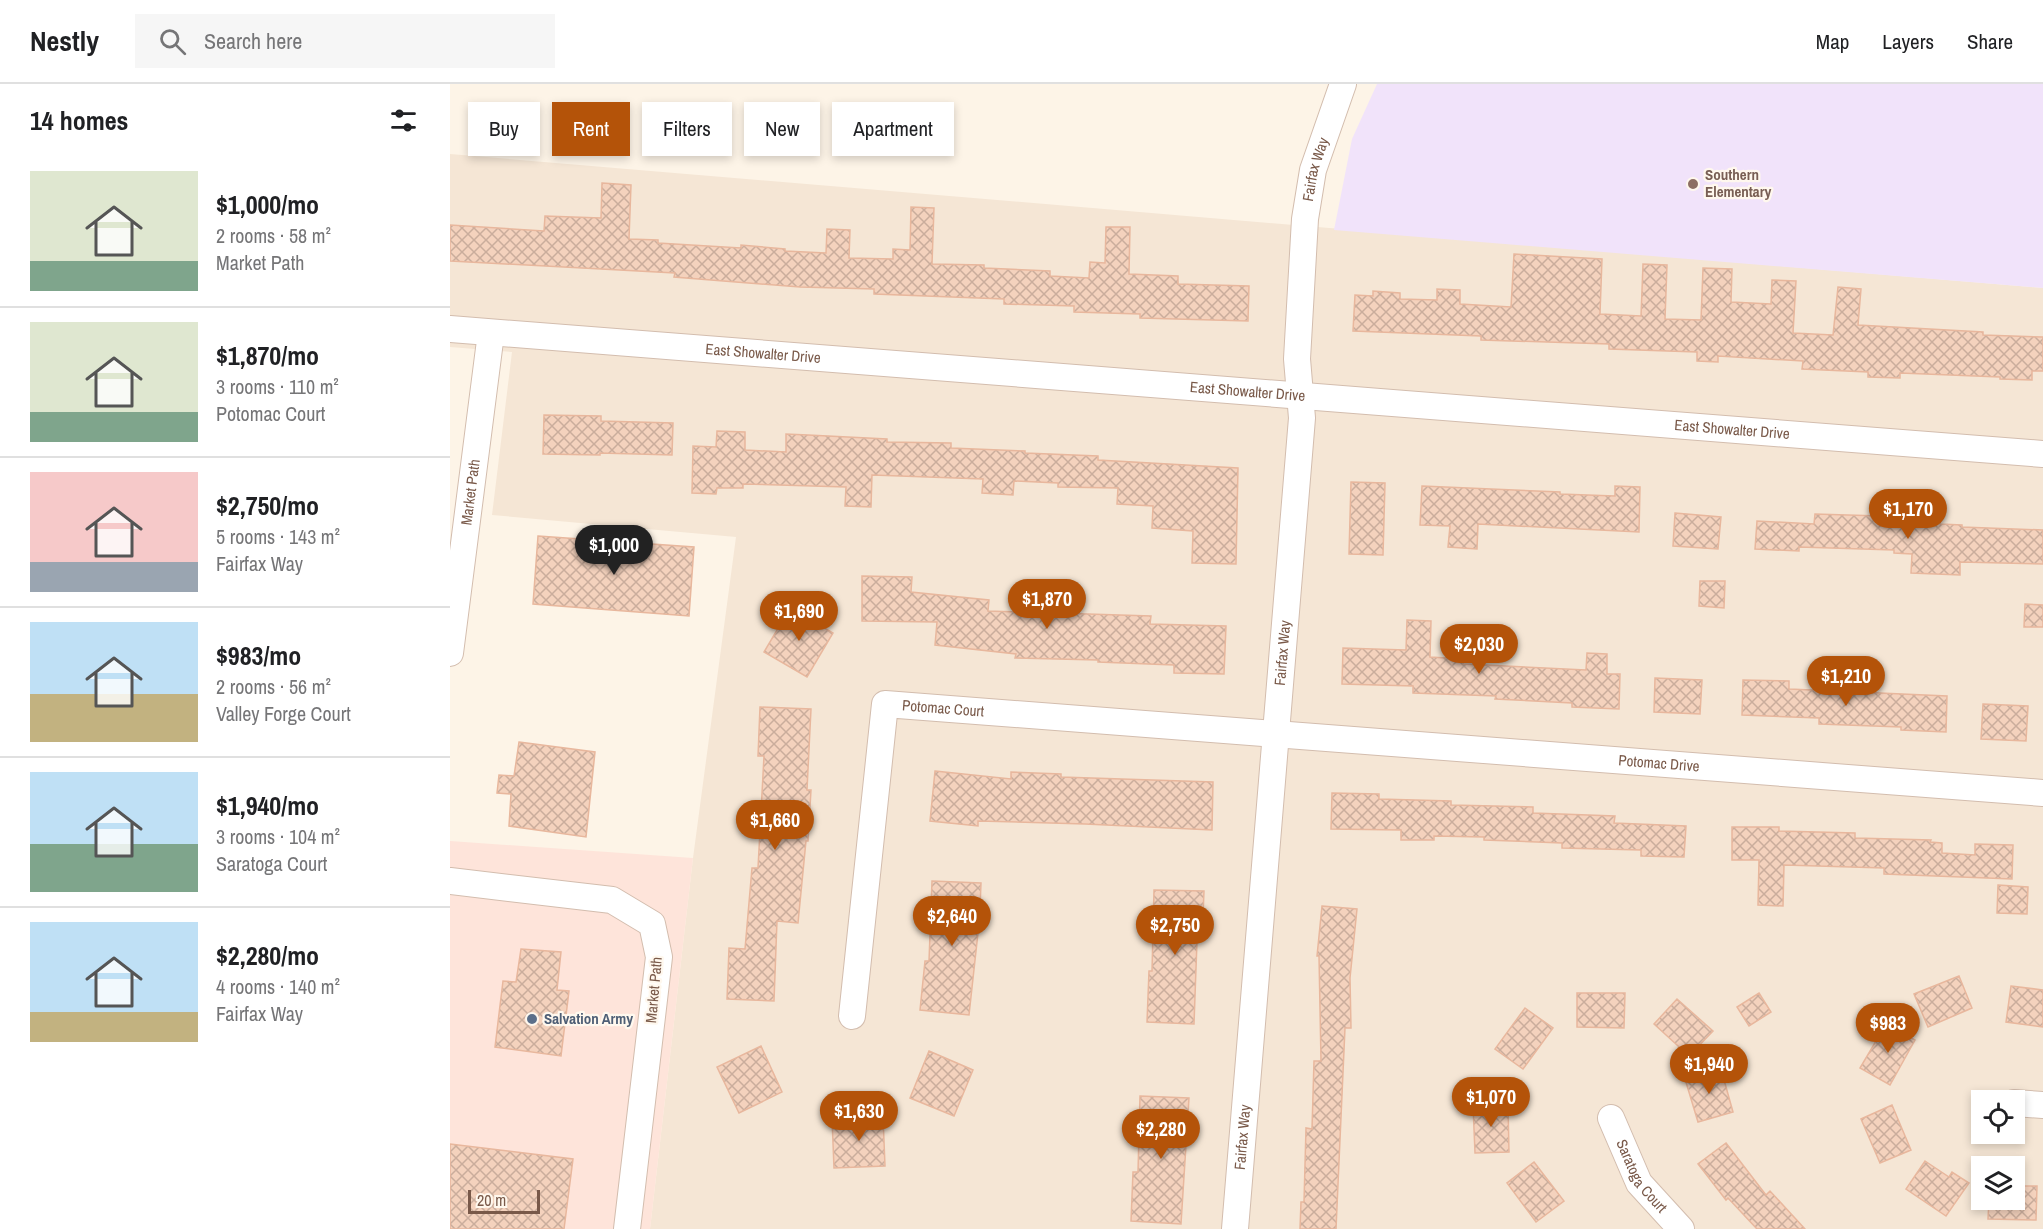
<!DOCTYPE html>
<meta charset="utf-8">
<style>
body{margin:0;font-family:"Archivo Narrow",sans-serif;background:#f6f6f6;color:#202124;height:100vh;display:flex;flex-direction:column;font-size:22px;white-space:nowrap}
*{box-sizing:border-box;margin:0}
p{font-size:20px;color:#757577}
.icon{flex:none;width:33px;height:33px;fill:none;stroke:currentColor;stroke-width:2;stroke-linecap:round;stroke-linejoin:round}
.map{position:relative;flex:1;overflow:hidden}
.details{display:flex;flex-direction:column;background:#fff;width:450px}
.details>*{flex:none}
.hud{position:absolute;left:18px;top:18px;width:570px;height:54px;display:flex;gap:12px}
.controls{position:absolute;left:1521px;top:1006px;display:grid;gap:12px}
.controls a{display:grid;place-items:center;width:54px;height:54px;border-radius:0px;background:#fff;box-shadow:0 3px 9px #0003;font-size:30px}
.scale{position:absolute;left:18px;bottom:15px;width:72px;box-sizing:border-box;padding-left:6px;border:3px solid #795949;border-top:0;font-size:16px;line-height:21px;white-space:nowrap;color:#795949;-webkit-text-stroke:4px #fff8ee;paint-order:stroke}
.price{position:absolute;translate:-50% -51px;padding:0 14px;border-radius:21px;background:#b45309;color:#fff;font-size:20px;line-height:39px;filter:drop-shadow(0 2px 3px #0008)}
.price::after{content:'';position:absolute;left:50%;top:36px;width:18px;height:14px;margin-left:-9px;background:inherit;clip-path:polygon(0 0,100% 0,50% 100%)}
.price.on{background:#222;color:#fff}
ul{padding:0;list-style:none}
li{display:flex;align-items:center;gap:18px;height:150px;padding:0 30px}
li+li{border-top:2px solid #e0e0e0}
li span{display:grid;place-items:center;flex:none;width:168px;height:120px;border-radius:0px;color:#555}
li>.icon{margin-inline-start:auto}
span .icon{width:72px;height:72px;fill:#fffc;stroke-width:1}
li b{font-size:26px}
h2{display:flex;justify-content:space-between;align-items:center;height:72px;padding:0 30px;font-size:26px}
.pill{padding:0 21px;border-radius:0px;background:#fff;box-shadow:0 3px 9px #0003;font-size:21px;line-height:54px}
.pill.on{background:#b45309;color:#fff}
header{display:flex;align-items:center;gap:36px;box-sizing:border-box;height:84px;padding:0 30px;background:#fff;border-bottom:2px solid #e0e0e0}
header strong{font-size:28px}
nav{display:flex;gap:33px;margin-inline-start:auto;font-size:21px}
.search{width:420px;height:54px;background:#f6f6f6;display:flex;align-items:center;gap:15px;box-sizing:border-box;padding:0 21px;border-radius:0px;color:#757577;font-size:22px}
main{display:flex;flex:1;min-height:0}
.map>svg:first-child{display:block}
.residential{fill:#f5e6d5;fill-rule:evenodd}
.commercial{fill:#fee4da}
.education{fill:#f1e3fa}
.building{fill:url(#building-cross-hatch);stroke:#e8b79d;stroke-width:1.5}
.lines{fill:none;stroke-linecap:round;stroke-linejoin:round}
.minor-casing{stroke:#d3bdae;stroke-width:28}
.minor{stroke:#fff;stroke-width:26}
.education-dot{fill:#8d6e63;stroke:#fff8ee;stroke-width:2}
.service-dot{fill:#5c6f8a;stroke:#fff8ee;stroke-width:2}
.labels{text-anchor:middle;stroke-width:4.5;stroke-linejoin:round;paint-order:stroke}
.street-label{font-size:15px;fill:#795949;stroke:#fff8ee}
.education-label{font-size:15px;font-weight:bold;fill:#785e54;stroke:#fff8ee;text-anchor:start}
.service-label{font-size:15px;font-weight:bold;fill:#4e5e75;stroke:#fff8ee;text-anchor:start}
</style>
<header>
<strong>Nestly</strong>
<div class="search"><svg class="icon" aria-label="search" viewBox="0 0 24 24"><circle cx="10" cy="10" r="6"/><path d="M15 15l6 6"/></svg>Search here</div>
<nav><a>Map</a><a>Layers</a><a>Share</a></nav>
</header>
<main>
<section class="details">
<h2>14 homes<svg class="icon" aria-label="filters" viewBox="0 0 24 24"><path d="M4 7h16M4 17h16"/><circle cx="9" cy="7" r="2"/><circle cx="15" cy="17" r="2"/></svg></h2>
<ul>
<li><span style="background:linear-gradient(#dfe7d0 75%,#7fa58c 0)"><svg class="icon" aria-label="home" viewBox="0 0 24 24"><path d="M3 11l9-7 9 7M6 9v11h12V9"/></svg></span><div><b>$1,000/mo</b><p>2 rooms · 58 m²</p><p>Market Path</p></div></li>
<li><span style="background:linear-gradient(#dfe7d0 75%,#7fa58c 0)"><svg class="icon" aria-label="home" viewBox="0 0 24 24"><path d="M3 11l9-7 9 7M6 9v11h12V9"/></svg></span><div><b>$1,870/mo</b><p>3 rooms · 110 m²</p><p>Potomac Court</p></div></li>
<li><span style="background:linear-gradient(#f6c9c9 75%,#9aa5b1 0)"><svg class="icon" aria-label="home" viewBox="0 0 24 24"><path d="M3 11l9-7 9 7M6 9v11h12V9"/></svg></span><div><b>$2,750/mo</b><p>5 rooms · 143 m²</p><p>Fairfax Way</p></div></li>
<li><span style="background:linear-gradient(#bfe0f5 60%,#c2b280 0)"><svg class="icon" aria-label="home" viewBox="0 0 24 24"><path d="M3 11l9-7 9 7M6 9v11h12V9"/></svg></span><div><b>$983/mo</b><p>2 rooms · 56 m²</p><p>Valley Forge Court</p></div></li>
<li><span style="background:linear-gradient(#bfe0f5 60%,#7fa58c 0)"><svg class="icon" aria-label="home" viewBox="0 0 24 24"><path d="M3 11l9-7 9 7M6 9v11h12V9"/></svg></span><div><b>$1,940/mo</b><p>3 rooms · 104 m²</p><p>Saratoga Court</p></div></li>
<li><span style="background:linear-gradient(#bfe0f5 75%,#c2b280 0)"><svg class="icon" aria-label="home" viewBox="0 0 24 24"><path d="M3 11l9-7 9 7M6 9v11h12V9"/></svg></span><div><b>$2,280/mo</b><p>4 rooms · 140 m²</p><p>Fairfax Way</p></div></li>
</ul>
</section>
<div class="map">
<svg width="1593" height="1145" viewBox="0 0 1593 1145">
<defs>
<pattern id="building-cross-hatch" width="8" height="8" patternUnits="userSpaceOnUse" patternTransform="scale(1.5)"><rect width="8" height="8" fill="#f4d2bd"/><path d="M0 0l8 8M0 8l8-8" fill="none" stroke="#caad9c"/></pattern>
</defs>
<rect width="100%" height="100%" fill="#fdf4e7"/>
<!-- residential -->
<path class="residential" d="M0 70 1593 204V1145H200L243 774 286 453 42 431 62 268 0 263ZM1532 1017H1564V1050H1532ZM1532 1083H1564V1116H1532Z"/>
<!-- commercial -->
<path class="commercial" d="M0 757 243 774 200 1145H0Z"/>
<!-- education -->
<path class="education" d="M927 0H1593V204L884 146 902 55Z"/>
<!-- building -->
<path class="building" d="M152 99 181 101 179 155 208 156V159L291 164V161L335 165V167L376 169 377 145 400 146 399 174 443 175V165L460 166 461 123 484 124 482 180 534 181V184L600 187V192L639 194 640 178 655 179 656 143H680L679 190 728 192V200L799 202 798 237 690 234V230L624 228V222L554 220V215L424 210V205L350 203 224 193 225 189 0 177V141L94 147 95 132 151 134Z
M1064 170 1152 175 1150 230 1191 232 1193 180 1217 181 1215 235 1251 236 1253 184 1282 185 1281 218 1321 220 1322 196 1346 197 1343 249 1383 251 1388 203 1411 205 1408 241 1533 248V251L1593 253V287H1582V296L1550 295V293L1450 289V294L1418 293V288L1352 285 1353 277 1268 272V278L1247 277V268L1159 265V260L1031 256V252L903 247 905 211 923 212V207L950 209V215L987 216V205L1010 206V220L1061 223Z
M94 331 151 332V337L223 339 222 371 150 369V371L93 370Z
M267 347 295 348V366L336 368V350L358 351 437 355V358L501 359V364L575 367V369L648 372V376L788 384 786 480 742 479 743 447 702 444 703 422 667 420 668 404 608 403V399L564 397 563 411 532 409 533 395 422 391 421 423 395 422 396 403 293 400V404H267L266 410 242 409 243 362 266 363Z
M901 398 935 399 933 471 899 470Z
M972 402 1110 408V410L1165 412V402L1190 403 1189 448 1028 440 1027 465 998 463 1000 442 970 441Z
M1465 427 1491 428 1490 440 1512 441V443L1593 446V480L1510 478V491L1461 489 1462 470 1444 469V466L1349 463V467L1305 465 1307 437 1364 440 1365 430 1464 433Z
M1225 429 1271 433 1268 465 1223 462Z
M88 452 244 463 239 532 83 520Z
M412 492 462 493 461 508 539 516 538 527 701 532 700 540 776 542 774 590 724 589V581L648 578V576L565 574 566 570 485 561 487 538 412 537Z
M1250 497H1275L1274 524 1249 522Z
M1575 520 1593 521V543H1574Z
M340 524 383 549 357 593 314 568Z
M957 536 981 537 980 573 1013 575V580L1136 586 1137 569 1157 570V590H1170L1169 625 1122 623V619L1045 615 1046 612 963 609V602L892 600 893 564 956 566Z
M1205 594 1252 596 1250 630 1204 628Z
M1293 596 1339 597V605L1497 612 1496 648 1451 646V643L1369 640V634L1292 631Z
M1533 620 1578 622 1576 657 1531 655Z
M310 623 361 625 357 706H361L358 757H356L348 839 327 837 324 917 277 915 279 864 295 865 302 784H308L314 672H308Z
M69 658 145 668 136 753 59 742 61 710 47 709 49 691 64 692Z
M485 687 561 695V688L611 690V693L763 698 762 746 635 740 528 737V742L480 737Z
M882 709 929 710V715L1001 717V721L1083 723V729L1165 732 1164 739 1236 742 1234 773 1191 772V766L1112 764V759L1034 756V753L984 752V756H951V746L881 745Z
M1282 743H1329V747L1405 749V754L1481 756 1480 758 1492 759V769L1525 771V760L1563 761 1562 795 1434 790V784L1334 781 1333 822 1308 821 1309 776H1282Z
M482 797 531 799 529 849H528L519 931 470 926 475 877H479Z
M1548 801 1578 803 1577 830 1547 829Z
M704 806 754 807 752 857H747L744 940 697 938 699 887H702Z
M872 822 907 825 900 894 901 944H895L886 1145H850L851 1118H854L856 1044 862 1045 864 977H871L869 872H867Z
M71 865 111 868 107 906 119 907 111 972 45 963 53 897 66 898Z
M1509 892 1522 924 1478 943 1464 910Z
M1561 902 1593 906V943L1556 938Z
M1127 909H1175L1174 944 1127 943Z
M1309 909 1321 928 1299 942 1287 923Z
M1227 915 1263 947 1239 972 1204 940Z
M1075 924 1103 944 1073 985 1045 965Z
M1436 940 1465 956 1440 1001 1410 984Z
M311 962 332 1008 289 1029 267 983Z
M479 967 523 986 504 1032 460 1014Z
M1271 985 1283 1028 1248 1038 1235 995Z
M690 1012 739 1014 731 1140 681 1137 683 1088H688Z
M1058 1020 1059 1068 1025 1069 1023 1021Z
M1442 1021 1461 1066 1430 1079 1411 1035Z
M433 1032 435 1082 384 1084 382 1034Z
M1276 1059 1316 1111 1320 1107 1355 1145H1307L1278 1114 1276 1116 1248 1080Z
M0 1060 123 1075 114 1145H0Z
M1475 1077 1499 1093 1502 1088 1519 1099 1496 1132 1456 1105Z
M1084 1078 1114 1117 1086 1138 1057 1099Z
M1564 1102H1587L1586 1136 1538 1135 1539 1116H1564Z"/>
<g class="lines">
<defs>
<g id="minor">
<path id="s1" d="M0 245 1593 370"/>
<path id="s2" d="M0 569 41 249"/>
<path d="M0 797 162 816 202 840 209 873 177 1145"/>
<path id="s3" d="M402 932 435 620 1593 709"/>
<path d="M1564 1019 1593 1021"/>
<path id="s4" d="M1161 1034 1189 1099 1231 1145"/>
<path id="s5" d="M785 1145 852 334 847 275 855 135 863 86 893 0"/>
</g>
</defs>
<!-- minor casing -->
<use href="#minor" class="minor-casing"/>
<!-- minor -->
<use href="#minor" class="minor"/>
</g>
<!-- markers -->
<circle class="education-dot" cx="1243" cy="100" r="6"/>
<circle class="service-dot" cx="82" cy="935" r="6"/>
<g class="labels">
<!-- street labels -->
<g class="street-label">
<text dy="5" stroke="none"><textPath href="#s5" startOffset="1064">Fairfax Way</textPath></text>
<text dy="5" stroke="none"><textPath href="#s1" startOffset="314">East Showalter Drive</textPath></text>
<text dy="5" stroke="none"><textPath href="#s1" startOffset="800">East Showalter Drive</textPath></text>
<text dy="5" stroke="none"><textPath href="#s1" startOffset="1286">East Showalter Drive</textPath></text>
<text dy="5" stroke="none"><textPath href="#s2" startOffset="162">Market Path</textPath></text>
<text dy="5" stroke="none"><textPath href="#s5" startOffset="578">Fairfax Way</textPath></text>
<text dy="5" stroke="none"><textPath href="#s3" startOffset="372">Potomac Court</textPath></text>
<text dy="5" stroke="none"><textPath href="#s3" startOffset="1090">Potomac Drive</textPath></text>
<text transform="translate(204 906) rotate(-85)" y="5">Market Path</text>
<text dy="5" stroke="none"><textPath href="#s5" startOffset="92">Fairfax Way</textPath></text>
<text dy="5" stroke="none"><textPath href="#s4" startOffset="66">Saratoga Court</textPath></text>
</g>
<!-- education labels -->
<g class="education-label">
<text x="1255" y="96">Southern<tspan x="1255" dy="17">Elementary</tspan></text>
</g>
<!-- service labels -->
<g class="service-label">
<text x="94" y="940">Salvation Army</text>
</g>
</g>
</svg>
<div class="controls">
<a><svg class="icon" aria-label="locate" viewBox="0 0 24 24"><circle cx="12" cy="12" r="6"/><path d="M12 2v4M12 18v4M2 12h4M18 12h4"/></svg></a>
<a><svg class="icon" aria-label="layers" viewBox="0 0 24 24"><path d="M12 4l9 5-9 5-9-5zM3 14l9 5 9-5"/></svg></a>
</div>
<div class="scale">20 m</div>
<b class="price" style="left:1458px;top:456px">$1,170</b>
<b class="price on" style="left:164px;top:492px">$1,000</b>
<b class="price" style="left:597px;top:546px">$1,870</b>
<b class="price" style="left:349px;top:558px">$1,690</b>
<b class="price" style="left:1029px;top:591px">$2,030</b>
<b class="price" style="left:1396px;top:623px">$1,210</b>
<b class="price" style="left:325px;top:767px">$1,660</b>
<b class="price" style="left:502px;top:863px">$2,640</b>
<b class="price" style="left:725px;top:872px">$2,750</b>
<b class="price" style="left:1438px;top:970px">$983</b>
<b class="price" style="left:1259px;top:1011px">$1,940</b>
<b class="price" style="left:1041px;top:1044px">$1,070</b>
<b class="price" style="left:409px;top:1058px">$1,630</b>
<b class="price" style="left:711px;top:1076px">$2,280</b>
<div class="hud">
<a class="pill">Buy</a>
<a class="pill on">Rent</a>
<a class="pill">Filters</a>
<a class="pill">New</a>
<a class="pill">Apartment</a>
</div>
</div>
</main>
